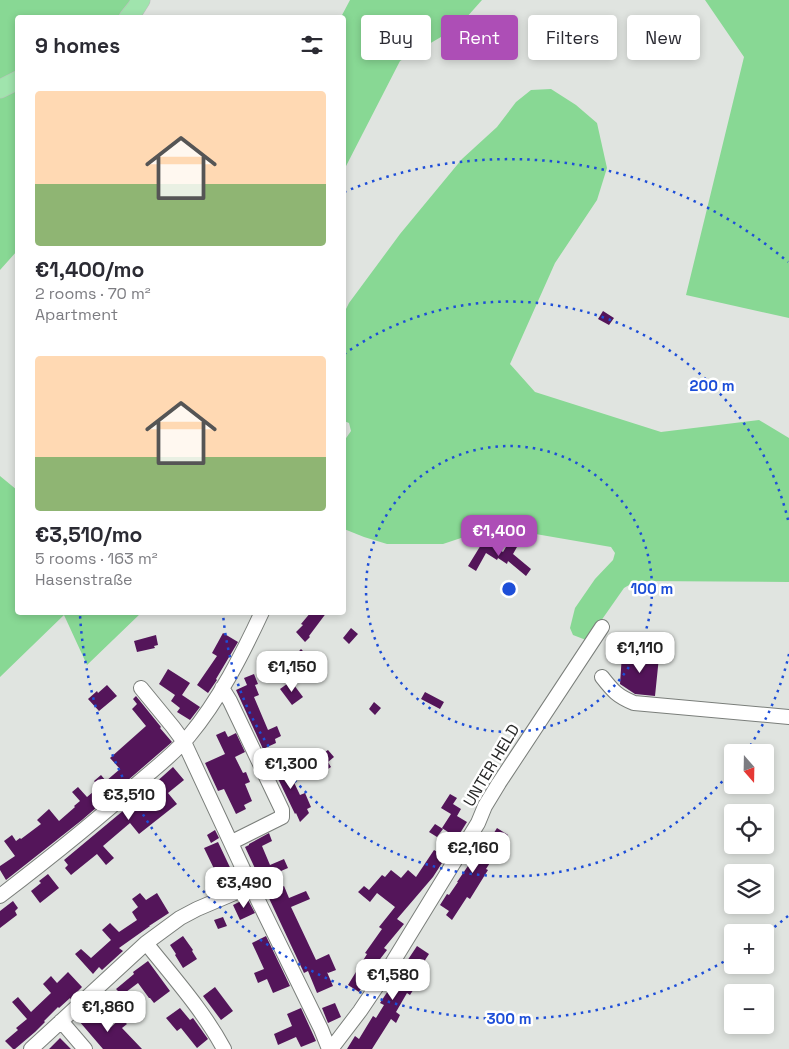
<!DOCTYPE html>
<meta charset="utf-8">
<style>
body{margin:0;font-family:"Space Grotesk",sans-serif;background:#f2f2f3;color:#2b2b33;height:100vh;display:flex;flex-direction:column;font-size:19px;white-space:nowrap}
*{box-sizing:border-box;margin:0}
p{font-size:16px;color:#7c7c81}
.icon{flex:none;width:28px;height:28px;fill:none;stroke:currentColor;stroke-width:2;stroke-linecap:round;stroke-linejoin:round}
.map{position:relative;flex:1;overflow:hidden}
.panel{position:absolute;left:15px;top:15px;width:331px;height:600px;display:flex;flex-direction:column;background:#fff;border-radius:5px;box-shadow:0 2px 8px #0003}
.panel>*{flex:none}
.guide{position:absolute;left:361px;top:15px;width:352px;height:45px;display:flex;gap:10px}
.needle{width:32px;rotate:160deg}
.buttons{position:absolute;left:724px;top:744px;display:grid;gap:10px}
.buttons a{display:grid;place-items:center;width:50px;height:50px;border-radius:5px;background:#fff;box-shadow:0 2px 8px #0003;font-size:25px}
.price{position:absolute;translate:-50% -42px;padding:0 11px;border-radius:10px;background:#fff;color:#222;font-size:16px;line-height:32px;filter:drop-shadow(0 1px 2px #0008)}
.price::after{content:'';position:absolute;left:50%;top:30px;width:15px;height:11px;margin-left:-8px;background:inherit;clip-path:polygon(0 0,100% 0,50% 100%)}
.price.selected{background:#ad4eb6;color:#fff}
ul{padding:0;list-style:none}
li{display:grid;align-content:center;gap:10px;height:265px;padding:0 20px}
li span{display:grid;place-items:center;height:155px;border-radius:5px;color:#555}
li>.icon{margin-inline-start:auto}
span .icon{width:90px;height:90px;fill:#fffc;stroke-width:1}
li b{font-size:21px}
h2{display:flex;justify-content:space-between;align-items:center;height:60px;padding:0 20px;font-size:21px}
.pill{padding:0 18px;border-radius:5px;background:#fff;box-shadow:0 2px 8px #0003;font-size:18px;line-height:45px}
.pill.selected{background:#ad4eb6;color:#fff}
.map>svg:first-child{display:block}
.green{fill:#88d894}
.building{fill:#54155a}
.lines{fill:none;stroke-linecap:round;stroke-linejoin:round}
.minor-casing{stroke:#7a7e7a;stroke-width:16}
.major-casing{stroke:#bebebe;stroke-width:19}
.minor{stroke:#fff;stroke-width:14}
.major{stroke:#a0e4ad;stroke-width:18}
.ring{fill:none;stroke:#1d4ed8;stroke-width:2.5;stroke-dasharray:2.5 5}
.labels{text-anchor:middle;stroke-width:5;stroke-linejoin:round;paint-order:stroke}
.street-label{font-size:16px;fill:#272827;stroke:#fff}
.centre{fill:#1d4ed8;stroke:#fff;stroke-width:2.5}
.ring-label{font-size:15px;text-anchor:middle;font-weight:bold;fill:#1d4ed8;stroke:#fff;stroke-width:5;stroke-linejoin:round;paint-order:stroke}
</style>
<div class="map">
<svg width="789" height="1049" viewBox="0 0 789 1049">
<rect width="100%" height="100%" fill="#e0e4e0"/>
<!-- green -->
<path class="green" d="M0 0H142L143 17 18 18 17 251 0 270Z
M350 0H482L458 27 400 61 344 170V18L341 17Z
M705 0H789V318L686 295 744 57Z
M551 89 576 105 597 123 607 168 597 200 555 263 510 364 535 392 661 432 759 420 789 438V582L636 581 624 588 596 628 586 640 573 635 570 628 575 608 595 579 613 560 615 553 611 547 506 529 476 533 443 544H387L364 537 344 529V441L351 431 349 423 344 421V313L349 303 400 234 462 159 497 127 516 102 531 90Z
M0 476 17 490 18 612 141 613 87 665 64 615 0 677Z"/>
<!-- building -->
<path class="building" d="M603 311 614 318 609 325 598 319Z
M484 540 503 552 509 542 517 547 513 554 531 569 526 576 508 561 507 564 498 558 497 560 486 553 476 571 468 566Z
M311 612H327L309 636 310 637 305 642 296 632 303 625 301 624Z
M351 628 358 634 349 644 343 638Z
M223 633 238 642 216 679 217 680 208 693 197 685 217 656 212 653Z
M156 635 158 645 154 646 155 648 137 652 134 641Z
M301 649 315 663 301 676 288 663Z
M622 654 659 657 655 696 635 694 620 684Z
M168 669 190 683 182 695 200 707 190 720 177 712 180 708 171 701 175 695 159 684Z
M254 674 258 684 255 685 259 695 254 697 268 730 277 726 281 736 275 739 276 743 263 749 236 690 247 685 244 678Z
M291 681 303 697 292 705 280 689Z
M107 685 117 696 99 711 88 699 97 691 98 693Z
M425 692 444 702 440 709 421 699Z
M136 696 161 727 160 728 172 742 82 820 6 880 0 870V866L15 856 4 841 12 835 16 841 20 838 21 839 41 824 37 820 49 809 59 821 75 807 74 806 80 801 72 792 78 787 87 797 99 787 94 781 101 775 106 781 120 769 110 758 146 726 132 709 137 704 133 699Z
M374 702 381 708 375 715 369 709Z
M225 731 228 737 236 733 245 752 235 757 243 773 246 772 250 782 245 784 252 801 244 805 246 809 236 814 224 789 218 791 205 763 225 754 216 735Z
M328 750 334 757 328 762 331 767 323 772 314 759Z
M281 757 288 772H289L300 795 305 793 311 807 307 809 309 813 300 822 296 813 295 814 270 762Z
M173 767 184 780 168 793 177 804 139 834 130 823 103 846 114 858 106 865 97 854 71 875 65 868 68 865 64 860 154 785V784Z
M450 794 457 798 453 804 461 809 457 816 467 822 457 838 442 828 451 814 441 808Z
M435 824 443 829 437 837 429 832Z
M497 828 508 835 486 869 488 870 470 899 467 897 452 920 446 915 449 911 440 905 447 894 449 895 458 882H457L472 860 469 859 476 848 482 852Z
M215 830 219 838 211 843 207 835Z
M269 833 272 841 262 846 270 865 284 859 288 868 274 874 280 888 284 886 289 898 306 891 310 899 291 907 316 960 329 954 336 970 328 973 327 972 333 986 317 993 308 971 304 973 245 847 249 845V844Z
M218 842 235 878 223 884 220 879H219L204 848Z
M434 850 443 855 439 861 442 863 433 877 397 919 404 924 384 948 387 950 374 967 359 992 348 985 367 954 365 953 382 929 379 927 395 907 377 893 370 902 358 892 364 886 369 890 382 875 385 877 391 870 401 878 408 870 416 877Z
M48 874 59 888 40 903 31 891 41 883 39 881Z
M140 893 146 900 157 893 169 913 149 926H150L119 948 123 951 102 970 99 967 93 974 75 954 81 949 91 958 111 940 102 930 110 923 119 932 137 920 132 912 138 907 132 899Z
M245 899 246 901 248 900 255 913 240 920 233 905Z
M13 901 18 908 15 911 17 915 0 928V911Z
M223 917 227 926 218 929 214 920Z
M183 936 193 950 192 951 197 959 183 968 175 955 176 954 170 945Z
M266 936 290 986 273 993 267 979 258 983 254 973 264 969 252 943Z
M417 946 429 954 420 968 425 971 410 995 407 993 396 1012 400 1015 396 1023 391 1019 372 1049H347L355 1036 359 1039 373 1016 376 1018 384 1005 380 1003 401 971 399 970 403 963 405 964Z
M148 961 170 991 154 1003 150 998H149L138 983 122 995 116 989 134 974 133 972Z
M68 972 82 987 70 999V998L59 1008 58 1007 44 1021 45 1022 35 1032 15 1049H13L5 1041 18 1030 16 1028 27 1019 12 1002 18 997 31 1012 51 993 43 984 51 976 57 983Z
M215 987 233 1011 221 1020 203 996Z
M335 1003 341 1017 328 1023 322 1008Z
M180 1008 190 1020 193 1018 208 1039 197 1048 181 1028 177 1031 166 1018Z
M301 1008 316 1041 301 1047 296 1037 278 1045 274 1034 292 1026 287 1014Z
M93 1009 108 1027 109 1026 111 1027 121 1018 127 1024 122 1028 142 1049H103L79 1021Z
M60 1038 71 1049H49Z"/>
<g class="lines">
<defs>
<path id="minor" d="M602 677C613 691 617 696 634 703L789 717
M141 688 173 727 184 742 251 886 321 1029 329 1049
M222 688 230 701 282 810V817L232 842
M0 896C47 860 94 823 138 783 155 768 174 754 189 736 219 700 242 655 262 612
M146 943C173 977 203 1010 224 1049
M61 1021 85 1049
M31 1049 146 943 180 918 197 909 251 886
M331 1049 360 1011 391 965 478 823 485 806 499 783 602 627"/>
<path id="major" d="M128 18 136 8 141 0
M0 89 18 80"/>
</defs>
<!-- minor casing -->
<use href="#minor" class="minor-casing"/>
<!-- major casing -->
<use href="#major" class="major-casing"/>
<!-- minor -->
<use href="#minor" class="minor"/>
<!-- major -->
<use href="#major" class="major"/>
</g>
<!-- distance rings -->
<g class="ring">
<circle cx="509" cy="589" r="143"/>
<path d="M789 654A287 287 0 0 1 746 752M732 770A287 287 0 0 1 223 614M344 354A287 287 0 0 1 789 524"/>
<path d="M788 916A430 430 0 0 1 768 932M730 958A430 430 0 0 1 80 615M344 192A430 430 0 0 1 788 262"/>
</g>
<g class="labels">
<!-- street labels -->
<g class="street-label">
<text transform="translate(491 765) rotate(-59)" y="6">UNTER HELD</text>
</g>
</g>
<circle cx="509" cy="589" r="8" class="centre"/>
<g class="ring-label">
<text x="712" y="391">200 m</text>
<text x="652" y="594">100 m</text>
<text x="509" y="1024">300 m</text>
</g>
</svg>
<div class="buttons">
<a><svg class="needle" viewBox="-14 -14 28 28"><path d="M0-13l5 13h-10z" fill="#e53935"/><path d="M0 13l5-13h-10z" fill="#7c7c81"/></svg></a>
<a><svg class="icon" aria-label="locate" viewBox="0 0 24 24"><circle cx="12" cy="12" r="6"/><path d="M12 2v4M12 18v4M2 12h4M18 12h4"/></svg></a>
<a><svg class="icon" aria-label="layers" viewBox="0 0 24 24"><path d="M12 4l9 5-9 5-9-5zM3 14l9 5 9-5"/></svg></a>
<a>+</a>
<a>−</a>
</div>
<b class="price selected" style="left:499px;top:557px">€1,400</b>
<b class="price" style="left:640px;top:674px">€1,110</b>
<b class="price" style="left:292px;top:693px">€1,150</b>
<b class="price" style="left:291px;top:790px">€1,300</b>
<b class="price" style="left:129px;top:821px">€3,510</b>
<b class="price" style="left:473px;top:874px">€2,160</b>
<b class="price" style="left:244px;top:909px">€3,490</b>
<b class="price" style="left:393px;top:1001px">€1,580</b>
<b class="price" style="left:108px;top:1033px">€1,860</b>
<div class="guide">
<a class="pill">Buy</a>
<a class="pill selected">Rent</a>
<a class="pill">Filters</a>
<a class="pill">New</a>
</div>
<section class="panel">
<h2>9 homes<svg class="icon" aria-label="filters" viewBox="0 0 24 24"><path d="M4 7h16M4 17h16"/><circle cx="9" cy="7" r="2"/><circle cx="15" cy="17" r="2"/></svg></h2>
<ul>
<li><span style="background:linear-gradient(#ffd9b3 60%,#8fb573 0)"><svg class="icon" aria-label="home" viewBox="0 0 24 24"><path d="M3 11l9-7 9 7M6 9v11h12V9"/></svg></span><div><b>€1,400/mo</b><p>2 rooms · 70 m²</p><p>Apartment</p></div></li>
<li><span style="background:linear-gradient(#ffd9b3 65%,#8fb573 0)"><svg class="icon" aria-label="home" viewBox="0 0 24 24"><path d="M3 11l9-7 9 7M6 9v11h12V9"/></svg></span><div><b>€3,510/mo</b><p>5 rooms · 163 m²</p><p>Hasenstraße</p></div></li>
</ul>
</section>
</div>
